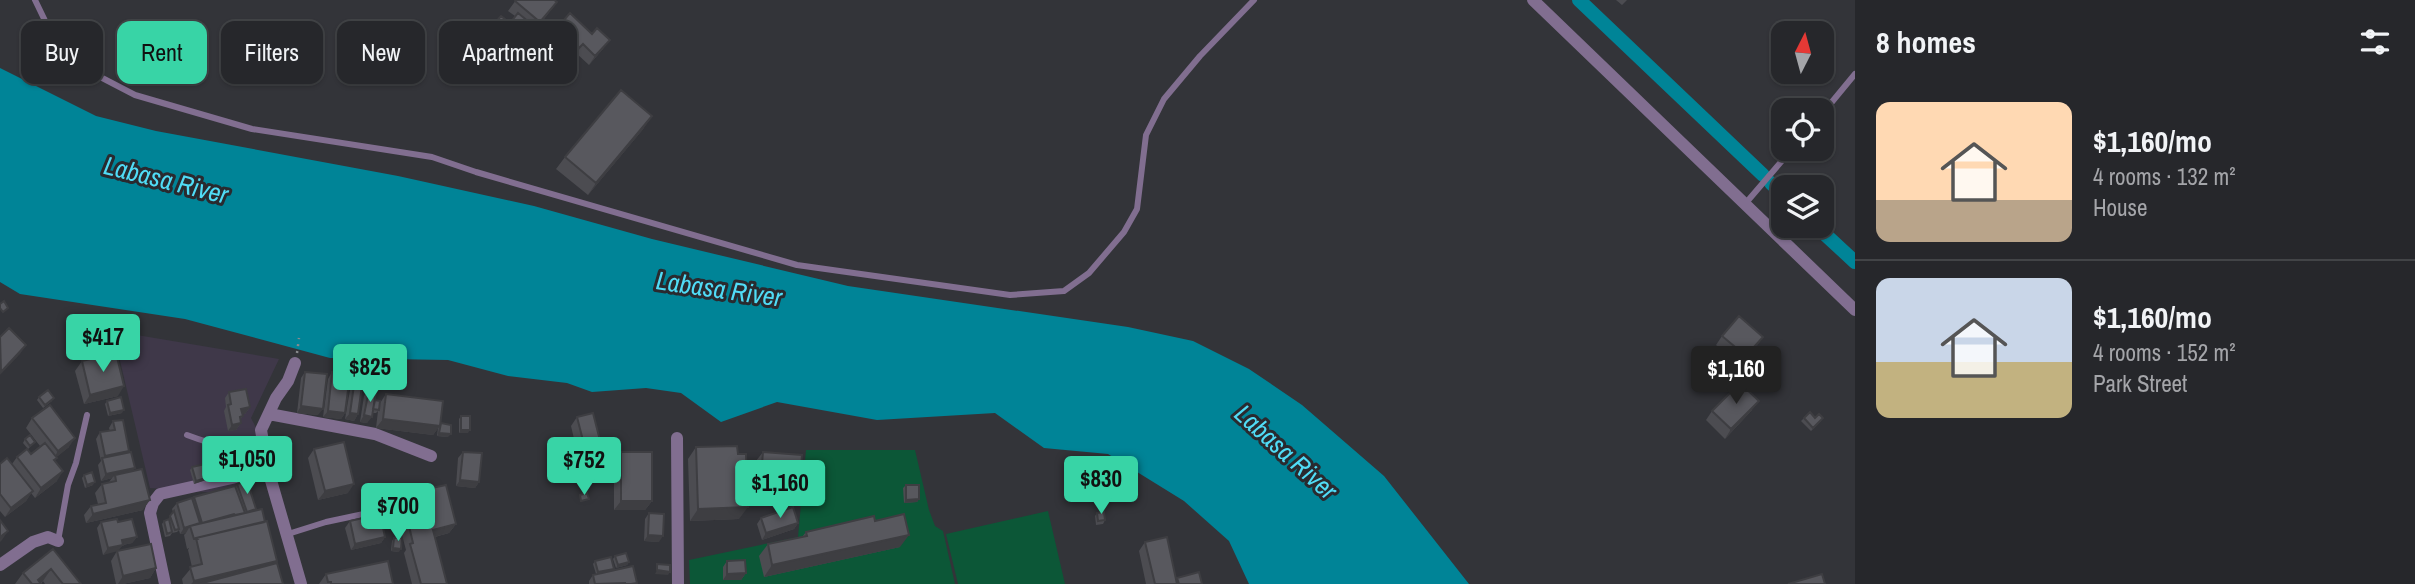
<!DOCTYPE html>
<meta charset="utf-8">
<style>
body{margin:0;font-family:"Archivo Narrow",sans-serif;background:#2e2f33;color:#f1f3f6;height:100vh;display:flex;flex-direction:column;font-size:26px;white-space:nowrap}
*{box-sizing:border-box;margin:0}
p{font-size:23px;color:#a4a5a9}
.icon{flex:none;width:38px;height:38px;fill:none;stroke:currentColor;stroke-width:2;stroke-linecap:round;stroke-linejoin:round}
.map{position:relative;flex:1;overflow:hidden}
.drawer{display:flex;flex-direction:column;background:#26272b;width:560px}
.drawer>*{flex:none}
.top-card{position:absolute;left:21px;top:21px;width:665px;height:63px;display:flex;gap:14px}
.needle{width:46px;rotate:6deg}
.fabs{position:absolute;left:1771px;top:21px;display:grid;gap:14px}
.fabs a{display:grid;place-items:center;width:63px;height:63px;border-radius:14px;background:#26272b;box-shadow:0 2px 5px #0004,0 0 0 2px #424447;font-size:35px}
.price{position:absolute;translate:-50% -60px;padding:0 16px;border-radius:7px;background:#38d4a6;color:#111;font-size:23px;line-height:46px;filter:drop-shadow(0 2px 4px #0008)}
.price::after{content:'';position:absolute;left:50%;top:42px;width:21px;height:16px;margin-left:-10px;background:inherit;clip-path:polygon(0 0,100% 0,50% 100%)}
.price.active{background:#222;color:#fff}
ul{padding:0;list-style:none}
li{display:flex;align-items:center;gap:21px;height:175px;padding:0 21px}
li+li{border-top:2px solid #424447}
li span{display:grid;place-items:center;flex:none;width:196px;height:140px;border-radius:14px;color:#555}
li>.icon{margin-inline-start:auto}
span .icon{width:84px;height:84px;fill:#fffc;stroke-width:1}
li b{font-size:30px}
h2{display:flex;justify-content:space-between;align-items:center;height:84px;padding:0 21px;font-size:30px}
.chip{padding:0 24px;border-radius:14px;background:#26272b;box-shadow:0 2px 5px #0004,0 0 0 2px #424447;font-size:24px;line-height:63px}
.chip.active{background:#38d4a6;color:#111}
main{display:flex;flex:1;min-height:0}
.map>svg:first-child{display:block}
.industrial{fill:#3f3849}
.green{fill:#0c5737}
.water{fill:#008497}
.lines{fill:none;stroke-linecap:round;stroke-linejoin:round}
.canal{stroke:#008497;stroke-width:14}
.path{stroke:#898a8e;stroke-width:2.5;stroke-dasharray:2 5;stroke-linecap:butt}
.lane{stroke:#816e90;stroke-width:6}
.street{stroke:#816e90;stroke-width:12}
.wall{fill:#4c4c51}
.shaded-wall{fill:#3e3e42}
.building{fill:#58585e;stroke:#3e3e42;stroke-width:2}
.labels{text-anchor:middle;stroke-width:6;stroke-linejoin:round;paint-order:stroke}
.water-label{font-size:26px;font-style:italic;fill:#50dcf6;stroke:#292a2f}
</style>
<main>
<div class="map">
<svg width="1855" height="584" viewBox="0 0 1855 584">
<rect width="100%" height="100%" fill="#333439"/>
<!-- industrial -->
<path class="industrial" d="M113 331 279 359 251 418 278 470 216 493 150 488Z"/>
<!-- green -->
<path class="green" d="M806 450H915L929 510 935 526 943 531 955 584H690L689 560 798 537Z
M1048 511 1065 584H958L946 534Z"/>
<!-- water -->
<path class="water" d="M0 68 96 116 156 131 398 176 534 206 652 239 848 286 1128 327 1193 341 1249 369 1302 405 1384 476 1469 584H1249L1229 541 1184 501 1108 454 1044 448 995 413 877 420 777 402 721 422 681 393 646 388 592 392 567 383 508 376 448 360 330 358 185 319 20 294 0 282Z"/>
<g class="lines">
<!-- canal -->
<path class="canal" d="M1579 0 1763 175
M1771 183 1783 194
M1816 226 1855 262"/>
<!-- path -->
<path class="path" d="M297 353 299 338"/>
<!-- lane -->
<path class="lane" d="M35 0 50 31 83 68 135 95 252 129 432 157 476 172 797 265 1010 295 1064 291 1089 273 1124 232 1137 209 1146 135 1164 99 1200 56 1254 0
M1822 114 1855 74
M1745 204 1792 149
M187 435C216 446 232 449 262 446
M288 534 326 522 387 509 397 515 403 529
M58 541 68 485 76 463 87 415"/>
<!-- street -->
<path class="street" d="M1533 0 1855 310
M295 363 288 381 276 398 261 430 268 470 301 584
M269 414 375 434 431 456
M677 438 678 584
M0 565 33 542 48 537 58 541
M165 584 150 513 153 503 160 494 268 470"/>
</g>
<!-- wall -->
<path class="wall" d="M516 0 557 2 534 32 526 25 498 58 492 52 501 41 498 38 515 16 508 11Z
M1616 0H1627L1622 5Z
M501 16 506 20 496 33 491 28Z
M557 28 592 34 603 49 589 65 576 53 573 57 550 37Z
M644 128 588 195 556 169 565 157Z
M1722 336 1757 346 1740 366 1716 345Z
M82 361 118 396 84 404 75 371Z
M305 372 318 415 297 413 301 378Z
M332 372 345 413 341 419 323 417 328 379Z
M355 378 358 414 354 421 345 419 351 384Z
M369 390 375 400 380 403 386 394 440 424 448 437 437 436 438 428 433 435 376 428 378 411 376 413H372L367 423 360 422 364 396Z
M229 392 250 407 245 414H242L243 416 240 420 241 423 236 430 228 431 224 411 226 407 225 398Z
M39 397 52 401 43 408 37 400Z
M107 401 122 413 108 416 105 404Z
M1752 410 1725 439 1706 420 1712 411Z
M461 416 468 433H459V419Z
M577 417 605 460 598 469 582 473 571 426Z
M32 418 69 447 56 457 55 461 57 481 35 498 31 493 26 501 5 517 0 511V464H12L17 457 31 454 40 446 26 428Z
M1804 418 1821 421 1811 431 1801 421Z
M113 421 129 451 128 453 143 510 86 523 84 515 91 506 98 504 95 493 102 484 109 482 112 478 101 481 98 465 101 461 96 439 100 432 110 431 109 428Z
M25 439 35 442 28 449 23 443Z
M696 447 739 519 690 521 688 459Z
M314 449 348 493 318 500 308 458Z
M463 452 479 482 475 488 456 486 458 458Z
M621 452 652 501 645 510H614V461Z
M763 452 800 478 793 487 772 485 771 499 767 505 753 504 754 489 758 484H754L756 461Z
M209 458 232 467 227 474 209 479 208 478 206 480 194 484 190 470 192 467 205 464Z
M84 475 93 485 85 488 82 478Z
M237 484 256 509 255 511 283 584H183L182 579 192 567 188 550 189 548 187 549 184 535 186 533 180 534 179 530 177 532 172 533 170 536 165 537 162 524 164 521 168 520 173 512 172 509 177 503 236 487Z
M906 485 919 499 917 502 904 503 903 488Z
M422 490 456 524 449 533 435 537 447 584H412L404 553 406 550 402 535 409 526 421 523 415 500Z
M649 513 659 542 644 541 645 519Z
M1097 513 1105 520 1103 524 1096 525 1095 516Z
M761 518 798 523 794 529 762 540 757 524Z
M350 521 385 537 381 543 351 550 345 528Z
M875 521 900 547 764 577 759 556 768 544 802 537 806 532Z
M101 522H118L137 537 132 543 123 545 103 555 97 528Z
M394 538 399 552 391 551 392 541Z
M1145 542 1176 579 1177 578 1202 584H1146L1139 551Z
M53 549 81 584H45L43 581 41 584H15L23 573Z
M117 551 156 568 150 578 123 584H116L111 561Z
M615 556 629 562 627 565 616 568 613 559Z
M595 561 614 569 613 570 636 584H589V581L593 575 596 574 593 564Z
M727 561 746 573 741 580H723V567Z
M326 574 393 584H319Z"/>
<!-- shaded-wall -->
<path class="shaded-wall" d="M610 40 603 49 589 65 595 56Z
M652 116 644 128 588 195 596 183Z
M1763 337 1757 346 1740 366 1746 356Z
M26 345 20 354 0 375 1 372Z
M124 386 118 396 84 404 90 395Z
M1759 401 1752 410 1725 439 1731 429Z
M301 406 323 409 318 415 297 413Z
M250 407 245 414 237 415 241 409Z
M124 410 122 413 108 416 110 413Z
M328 411 345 413 341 419 323 417Z
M350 413 358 414 354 421 345 419Z
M364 415 372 417 367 423 360 422Z
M383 419 440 426 433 435 376 428Z
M241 423 236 430 228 431 232 425Z
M461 430H470L468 433H459Z
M439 433 451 434 448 437 437 436Z
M75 438 69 447 52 461 58 451Z
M129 451 125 457 103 460 105 456Z
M605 460 598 469 582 473 589 464Z
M232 467 227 474 209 479 213 473Z
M135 468 130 474 115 475 112 478 101 481 106 474Z
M63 471 57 481 35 498 41 488Z
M761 475 800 478 793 487 754 484Z
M209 477 206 480 194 484 196 481Z
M460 480 479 482 475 488 456 486Z
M95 482 93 485 85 488 87 485Z
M354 484 348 493 318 500 325 491Z
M33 491 26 501 5 517 11 508Z
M757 497 771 499 767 505 753 504Z
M919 499 917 502 904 503 906 500Z
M150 500 143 510 86 523 93 514Z
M621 501H652L645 510H614Z
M406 507 404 510 392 511 394 508Z
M748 507 739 519 690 521 698 509Z
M798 523 794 529 762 540 766 533Z
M456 524 449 533 426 539 433 530Z
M190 526 186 533 180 534 184 528Z
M8 531 2 540 0 542V537Z
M648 535 663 536 659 542 644 541Z
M909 535 900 547 764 577 772 565Z
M137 537 132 543 123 545 118 551 103 555 108 548 122 540Z
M385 537 381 543 351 550 355 544Z
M393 548 401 549 399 552 391 551Z
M277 561 268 573 222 584H191L194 581Z
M629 562 627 565 616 568 618 565Z
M156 568 150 578 123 584H118L123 576Z
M51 569 43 581 39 584 38 580Z
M657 570 670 572 668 575 655 574Z
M746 573 741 580H723L727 574Z"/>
<!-- building -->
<path class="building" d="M516 0H554L557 2 540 22 515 1Z
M518 13 529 22 513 40 503 32Z
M570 13 592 34 597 28 610 40 595 56 583 44 579 48 557 28Z
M501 16 506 20 499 29 493 25Z
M501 40 508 46 500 55 494 49Z
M621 90 652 116 596 183 565 157Z
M4 301 8 308 3 312 0 308V304Z
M1739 316 1763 337 1746 356 1722 336Z
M9 328 26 345 1 372 0 337Z
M116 353 124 386 90 395 82 361Z
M305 372 327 374 323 409 301 406Z
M332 372 350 375 345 413 328 411Z
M355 378 363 379 358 414 350 413Z
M1740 383 1759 401 1731 429 1712 411Z
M246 389 250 407 241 409 243 416 240 417 241 423 232 425 228 405 231 404 229 392Z
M48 390 54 398 45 405 39 397Z
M369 390 376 391 372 417 364 415Z
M386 394 443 401 440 426 383 419Z
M121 397 124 410 110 413 107 401Z
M375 400 380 401 379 410 373 409Z
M50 405 75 438 58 451 32 418Z
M1810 412 1815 418 1819 414 1823 418 1813 428 1804 418Z
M593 413 605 460 589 464 577 417Z
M461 416H470V430H461Z
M123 420 129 451 105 456 100 432 115 430 113 421Z
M441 423 451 425V434L439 433Z
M30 435 35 442 30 446 25 439Z
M344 442 354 484 325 491 314 449Z
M45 443 57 458 54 460 63 471 41 488 17 457 27 449 31 454Z
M737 446 738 454H746L748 507 698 509 696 447Z
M131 452 135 468 106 474 102 458Z
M228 452 232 467 213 473 209 458Z
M463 452 482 453 479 482 460 480Z
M621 452H652V501H621Z
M763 452 802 455 800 478 761 475Z
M7 458 33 491 11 508 0 494V464Z
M205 464 209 477 196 481 192 467Z
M142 469 150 500 93 514 91 506 106 503 102 484 116 481 115 475Z
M92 472 95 482 87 485 84 475Z
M247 481 256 509 247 512 237 484Z
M759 483 773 484 771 499 757 497Z
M446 485 456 524 433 530 447 584H421L410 544 413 543 409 526 429 521 422 490Z
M906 485H919V499L906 500Z
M235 486 245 513 235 515 234 514 202 523 194 497Z
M587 493 589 499 581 501 580 495Z
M192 498 200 523 184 528 177 503Z
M405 500 406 507 394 508 393 501Z
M793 507 798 523 766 533 761 518Z
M262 509 265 522 196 538 197 539H194L190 526Z
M174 511 179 529 175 530 170 516Z
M1104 512 1105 520 1098 521 1097 513Z
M649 513 664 514 663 536 648 535Z
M380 514 385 537 355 544 350 521Z
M904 514 909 535 772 565 768 544 807 536 806 532 874 516 875 521Z
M117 519 118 522 132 519 137 537 122 540 123 545 108 548 101 522Z
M169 519 172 532 167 534 164 521Z
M0 520 8 531 0 537Z
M267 521 277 561 194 581 190 567 202 564 196 538Z
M1167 537 1177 584H1155L1145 542Z
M394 538H402L401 549 393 548Z
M151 544 156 568 123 576 117 551Z
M53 549 81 584H63L51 569 38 580 41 584H32L23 573Z
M626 553 629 562 618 565 615 556Z
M611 557 614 569 598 572 595 561Z
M745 560 746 573 727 574V561Z
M388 561 393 584H331V582H328L326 574Z
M277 563 283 584H199Z
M657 564 670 565V572L657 570Z
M633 566 637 583 631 584H625V583L595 584 593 575Z
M1199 572 1202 584H1179L1177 578Z
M1822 574 1825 584H1788Z"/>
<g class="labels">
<!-- water labels -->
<g class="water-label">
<text transform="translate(166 180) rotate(14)" y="9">Labasa River</text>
<text transform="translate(719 289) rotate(8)" y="9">Labasa River</text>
<text transform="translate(1286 452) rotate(42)" y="9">Labasa River</text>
</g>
</g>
</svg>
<div class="fabs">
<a><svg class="needle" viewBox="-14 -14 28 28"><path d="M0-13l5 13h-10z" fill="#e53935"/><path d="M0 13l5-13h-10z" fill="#a4a5a9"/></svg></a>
<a><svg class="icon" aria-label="locate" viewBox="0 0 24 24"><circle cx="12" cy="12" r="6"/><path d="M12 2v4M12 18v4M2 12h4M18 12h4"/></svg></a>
<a><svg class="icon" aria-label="layers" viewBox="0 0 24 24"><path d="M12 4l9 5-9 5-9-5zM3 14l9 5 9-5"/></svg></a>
</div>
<b class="price" style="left:103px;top:374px">$417</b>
<b class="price" style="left:370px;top:404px">$825</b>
<b class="price active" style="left:1736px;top:406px">$1,160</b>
<b class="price" style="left:247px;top:496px">$1,050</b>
<b class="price" style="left:584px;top:497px">$752</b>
<b class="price" style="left:1101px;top:516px">$830</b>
<b class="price" style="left:780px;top:520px">$1,160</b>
<b class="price" style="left:398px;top:543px">$700</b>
<div class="top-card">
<a class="chip">Buy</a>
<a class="chip active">Rent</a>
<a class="chip">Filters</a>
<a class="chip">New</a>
<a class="chip">Apartment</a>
</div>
</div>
<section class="drawer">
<h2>8 homes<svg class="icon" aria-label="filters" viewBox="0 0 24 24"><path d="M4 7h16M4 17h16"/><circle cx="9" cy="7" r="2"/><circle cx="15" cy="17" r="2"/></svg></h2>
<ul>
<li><span style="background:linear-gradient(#ffd9b3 70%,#b9a48a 0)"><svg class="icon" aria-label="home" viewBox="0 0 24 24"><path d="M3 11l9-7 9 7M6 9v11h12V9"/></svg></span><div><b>$1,160/mo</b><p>4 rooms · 132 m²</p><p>House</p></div></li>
<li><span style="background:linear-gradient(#c9d6e8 60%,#c2b280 0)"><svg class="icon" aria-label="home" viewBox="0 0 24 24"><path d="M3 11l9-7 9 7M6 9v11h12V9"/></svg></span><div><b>$1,160/mo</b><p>4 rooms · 152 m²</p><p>Park Street</p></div></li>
</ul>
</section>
</main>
